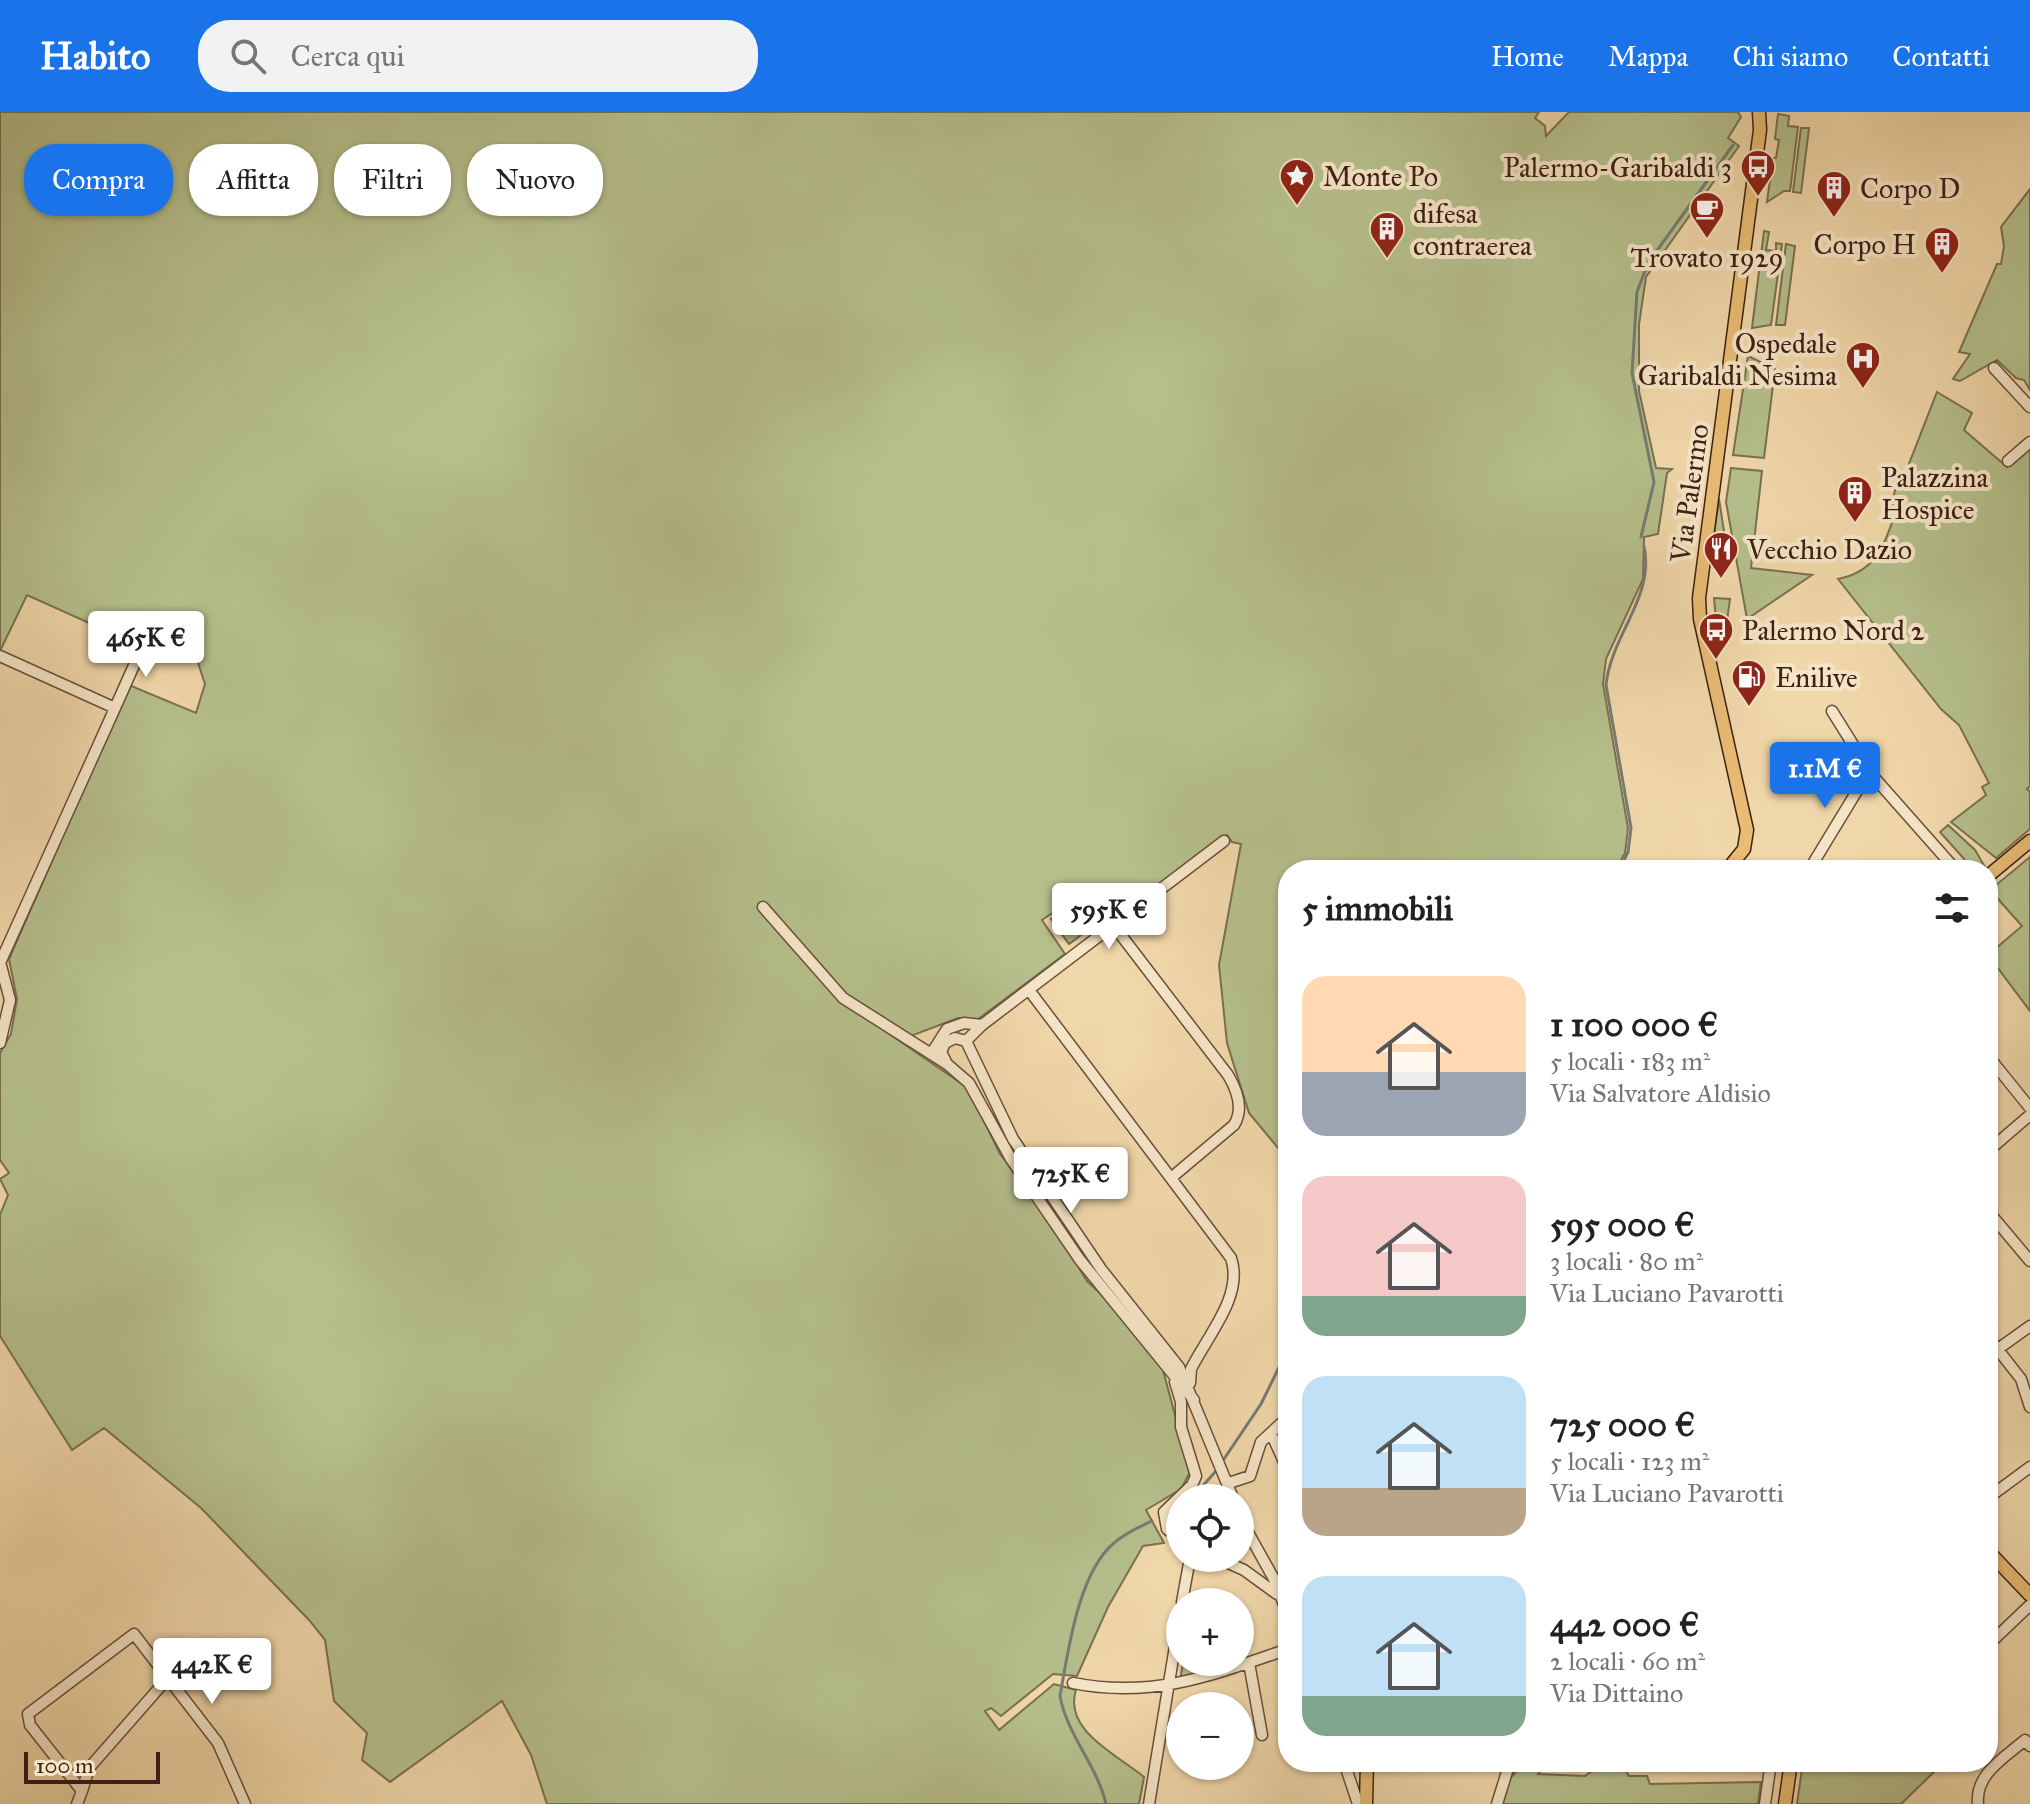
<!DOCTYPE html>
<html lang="it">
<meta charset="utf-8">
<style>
body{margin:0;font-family:"IM FELL Great Primer",serif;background:#f2f2f2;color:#222;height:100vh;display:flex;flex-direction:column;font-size:30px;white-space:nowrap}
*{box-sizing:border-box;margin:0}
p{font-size:26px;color:#767676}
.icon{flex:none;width:44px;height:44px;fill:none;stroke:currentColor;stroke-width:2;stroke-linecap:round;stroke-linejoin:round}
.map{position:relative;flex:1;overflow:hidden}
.panel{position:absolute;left:1278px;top:748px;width:720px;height:912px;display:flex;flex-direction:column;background:#fff;border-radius:32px;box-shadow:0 2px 6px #0004}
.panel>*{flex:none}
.hud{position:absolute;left:24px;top:32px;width:760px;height:72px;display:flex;gap:16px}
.fabs{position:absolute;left:1166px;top:1372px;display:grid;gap:16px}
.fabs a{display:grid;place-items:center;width:88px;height:88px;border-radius:50%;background:#fff;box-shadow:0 2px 6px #0004;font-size:40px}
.scale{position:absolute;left:24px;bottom:20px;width:136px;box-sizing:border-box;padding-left:8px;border:4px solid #3e2014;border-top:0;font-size:22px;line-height:28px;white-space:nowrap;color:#3e2014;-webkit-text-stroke:6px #f5e5c7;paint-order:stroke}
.price{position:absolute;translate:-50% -68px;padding:0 18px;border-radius:8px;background:#fff;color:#222;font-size:26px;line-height:52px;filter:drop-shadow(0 2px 4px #0008)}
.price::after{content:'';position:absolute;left:50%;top:48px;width:24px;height:18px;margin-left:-12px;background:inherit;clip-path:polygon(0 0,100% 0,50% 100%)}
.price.active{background:#1a73e8;color:#fff}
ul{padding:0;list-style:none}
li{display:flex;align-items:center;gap:24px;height:200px;padding:0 24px}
li span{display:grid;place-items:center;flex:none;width:224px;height:160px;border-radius:24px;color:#555}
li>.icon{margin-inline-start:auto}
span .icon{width:96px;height:96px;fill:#fffc;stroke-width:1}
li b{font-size:34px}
h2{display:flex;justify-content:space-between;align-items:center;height:96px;padding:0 24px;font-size:34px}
.pill{padding:0 28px;border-radius:32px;background:#fff;box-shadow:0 2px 6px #0004;font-size:28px;line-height:72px}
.pill.active{background:#1a73e8;color:#fff}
header{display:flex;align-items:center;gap:48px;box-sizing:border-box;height:112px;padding:0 40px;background:#1a73e8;color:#fff}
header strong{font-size:38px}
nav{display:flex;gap:44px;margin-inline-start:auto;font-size:28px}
.search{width:560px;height:72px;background:#f2f2f2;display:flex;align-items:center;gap:20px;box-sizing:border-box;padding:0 28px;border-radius:32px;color:#767676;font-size:30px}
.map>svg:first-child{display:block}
.green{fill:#b5bf8b;stroke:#7a7050;stroke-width:2}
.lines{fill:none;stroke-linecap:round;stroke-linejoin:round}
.stream{stroke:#777b73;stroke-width:3}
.minor-casing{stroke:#6a4e39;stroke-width:13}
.major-casing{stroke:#3e2014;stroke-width:15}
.minor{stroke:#f5e5c7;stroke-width:10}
.major{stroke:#e8bc74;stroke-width:12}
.labels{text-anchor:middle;stroke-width:8;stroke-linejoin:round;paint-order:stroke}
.poi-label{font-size:28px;fill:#3e2014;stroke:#f5e5c7;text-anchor:start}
.street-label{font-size:28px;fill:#3e2014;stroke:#f5e5c7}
</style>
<header>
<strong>Habito</strong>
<div class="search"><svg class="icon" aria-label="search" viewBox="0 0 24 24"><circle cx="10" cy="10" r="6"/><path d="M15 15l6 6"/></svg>Cerca qui</div>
<nav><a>Home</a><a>Mappa</a><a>Chi siamo</a><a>Contatti</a></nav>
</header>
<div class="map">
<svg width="2030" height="1692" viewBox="0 0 2030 1692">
<rect width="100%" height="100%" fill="#f0d7a9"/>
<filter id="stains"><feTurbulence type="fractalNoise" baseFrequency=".0025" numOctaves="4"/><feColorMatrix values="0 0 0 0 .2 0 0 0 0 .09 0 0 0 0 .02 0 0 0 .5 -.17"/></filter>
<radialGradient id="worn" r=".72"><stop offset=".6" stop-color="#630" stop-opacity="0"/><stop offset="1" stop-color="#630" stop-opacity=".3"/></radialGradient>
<!-- green -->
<path class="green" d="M0 0H1539L1535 6 1545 14 1546 24 1569 0H1738L1741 5 1728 26 1739 34 1646 165 1639 212V279L1656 356 1672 357 1667 361 1658 422 1644 425 1643 467 1606 547 1603 572 1628 716 1625 741 1615 758H1288V1079L1279 1037 1249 1001 1227 931 1219 853 1241 732 1232 730 1227 723 1090 823 1066 792 1042 808 1065 842 977 908 958 906 911 924 897 916 891 923 968 976 1000 1042 1038 1090 1087 1169 1103 1184 1163 1258 1190 1360 1181 1377 1146 1398 1164 1431 1143 1434 1108 1495 1077 1564 1053 1562 1001 1604 991 1596 985 1599 999 1618 1054 1572 1076 1578C1063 1618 1116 1642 1144 1665L1139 1692H547L531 1643 502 1589 390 1670 362 1648 367 1621 334 1589 325 1528 309 1508 201 1396 104 1316 72 1338 0 1224V1103L8 1083 0 1067 9 1061 0 1048V941L11 922 17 887 9 847 129 573 196 601 205 572 195 542 146 518 140 530 113 518 109 520 27 483 0 539Z
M1778 2 1789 4 1788 14 1798 15 1790 79H1784L1767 90 1773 46H1776L1779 28 1775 27Z
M1801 16H1809L1801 81 1793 80Z
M2030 77V278L2024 268 2016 266 1997 248 1960 269 1953 267 1970 242 1959 240 1997 152H2001L2004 134 2001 115Z
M1764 119 1769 120 1766 138 1776 139V131L1782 132 1771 213 1752 216Z
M1786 132 1795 134 1785 213H1776Z
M1748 244 1775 257 1764 346 1733 343Z
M1937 280 1972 301 1964 318 2007 355 2030 336V674L2027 677 2030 680V717L1996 746 1951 710 1986 683 1982 675 1989 671 1959 613 1941 597 1838 467C1878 459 1884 432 1897 397L1892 396 1896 371 1903 367Z
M1731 356 1762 359 1751 456 1812 463 1747 507 1726 390Z
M1719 387 1726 432 1713 430Z
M1714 486 1730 487 1727 509 1716 508Z
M1948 713 1975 738 1985 755 1982 758H1974L1940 720Z
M2030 745V899L1988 843 2022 814 1990 778Z
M1067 795 1085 820 1069 832 1051 807Z
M1183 1550H1226L1228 1555 1180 1569Z
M1526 1650 1546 1654 1538 1662 1585 1664 1604 1650H1620L1629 1664H1647L1650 1672 1761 1670 1758 1692H1502L1510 1666Z
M1803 1650H1929L1936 1658 1901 1692H1797Z"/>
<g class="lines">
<!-- stream -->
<path class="stream" d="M1641 425 1654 370 1632 261 1637 180 1648 151 1733 33
M1619 758 1628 740 1631 716 1606 573C1611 523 1655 485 1644 434
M1224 1347 1261 1292 1288 1237
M1192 1386 1215 1360
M1177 1396 1180 1394
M1106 1692C1097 1653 1067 1623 1060 1584 1068 1540 1078 1461 1114 1431 1125 1421 1139 1415 1152 1409"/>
<defs>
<path id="minor" d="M1994 256 2030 295
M2008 349 2030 330
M0 544 115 596 0 851
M115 596 147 524
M1832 599 1872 663 1956 758
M1809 758 1860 674 1872 663
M763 795 843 886 947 952 969 971 1011 1047 1080 1148 1194 1288
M1114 814 1228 963C1237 978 1244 997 1234 1013L1171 1066
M0 850 10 888 0 931
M1029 878 1231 1146C1244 1184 1207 1224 1191 1257L1190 1271
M966 929 1013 1027 1101 1157 1179 1255 1233 1386
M966 929 982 913 1224 729
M931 942 947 917 964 911 982 913
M1988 944 2030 996
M947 952 941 940 945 931 955 926 966 929
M1988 1039 2030 1003
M1988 1099 2030 1149
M1988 1225 2021 1267 2030 1295
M1988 1244 2030 1214
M1175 1270 1181 1290V1315L1196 1364 1192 1373 1164 1400 1167 1417 1180 1427
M1271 1321 1285 1352
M1229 1371 1250 1364 1261 1330 1288 1305
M1988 1386 2030 1355
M1240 1406 1274 1467 1288 1503
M1217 1446 1244 1458 1277 1482
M1182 1490 1190 1446
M1988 1533 2030 1493
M1249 1551 1262 1623
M1073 1571C1153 1587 1213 1563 1288 1537
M1344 1650 1358 1692
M1546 1651V1650
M82 1679 89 1656 167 1567
M77 1692 82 1679 30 1613 28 1602 134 1522 218 1631 245 1692
M1149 1692 1180 1504
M1497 1692 1510 1650
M1765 1692 1771 1650
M1978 1692C1975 1662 2004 1646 2025 1628L2030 1634"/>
<path id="major" d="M1727 758 1744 737 1747 718 1700 507 1699 486 1760 18 1759 0
M1988 764 2030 729
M1988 1439 2030 1483
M1366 1692 1367 1650
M1785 1692 1791 1650"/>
</defs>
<!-- minor casing -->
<use href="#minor" class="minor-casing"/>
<!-- major casing -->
<use href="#major" class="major-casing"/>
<!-- minor -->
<use href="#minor" class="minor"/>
<!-- major -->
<use href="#major" class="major"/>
</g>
<!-- icons -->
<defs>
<symbol id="bus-pin" viewBox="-11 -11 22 30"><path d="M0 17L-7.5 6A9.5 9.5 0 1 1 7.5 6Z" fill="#8f2418" stroke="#f5e5c7"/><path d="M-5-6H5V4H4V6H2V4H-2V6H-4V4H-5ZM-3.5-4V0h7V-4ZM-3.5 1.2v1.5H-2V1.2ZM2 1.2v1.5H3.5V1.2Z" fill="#fff"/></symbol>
<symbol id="sight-pin" viewBox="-11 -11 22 30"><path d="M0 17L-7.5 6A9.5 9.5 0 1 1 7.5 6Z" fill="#8f2418" stroke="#f5e5c7"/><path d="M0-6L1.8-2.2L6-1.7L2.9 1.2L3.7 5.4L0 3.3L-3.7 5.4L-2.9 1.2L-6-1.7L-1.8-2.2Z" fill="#fff"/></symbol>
<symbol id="building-pin" viewBox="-11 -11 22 30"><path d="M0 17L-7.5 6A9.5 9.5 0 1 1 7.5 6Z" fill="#8f2418" stroke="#f5e5c7"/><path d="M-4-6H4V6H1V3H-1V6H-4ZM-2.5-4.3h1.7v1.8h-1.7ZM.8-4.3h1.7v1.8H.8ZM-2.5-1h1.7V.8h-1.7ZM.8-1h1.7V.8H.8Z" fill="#fff"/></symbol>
<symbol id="cafe-pin" viewBox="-11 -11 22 30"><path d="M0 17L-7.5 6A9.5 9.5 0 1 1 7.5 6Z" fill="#8f2418" stroke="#f5e5c7"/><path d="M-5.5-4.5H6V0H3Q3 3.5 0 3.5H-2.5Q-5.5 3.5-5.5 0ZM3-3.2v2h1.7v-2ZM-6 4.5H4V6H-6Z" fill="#fff"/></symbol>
<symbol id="hospital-pin" viewBox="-11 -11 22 30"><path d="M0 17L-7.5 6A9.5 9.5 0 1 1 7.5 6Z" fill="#8f2418" stroke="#f5e5c7"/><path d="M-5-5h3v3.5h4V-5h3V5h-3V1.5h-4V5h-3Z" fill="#fff"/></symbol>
<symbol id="restaurant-pin" viewBox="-11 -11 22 30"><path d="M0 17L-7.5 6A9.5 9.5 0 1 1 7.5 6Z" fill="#8f2418" stroke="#f5e5c7"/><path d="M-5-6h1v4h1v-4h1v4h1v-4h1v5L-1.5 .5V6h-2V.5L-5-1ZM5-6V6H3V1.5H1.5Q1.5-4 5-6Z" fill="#fff"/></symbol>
<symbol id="fuel-pin" viewBox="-11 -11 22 30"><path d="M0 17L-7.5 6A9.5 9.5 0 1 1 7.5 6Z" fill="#8f2418" stroke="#f5e5c7"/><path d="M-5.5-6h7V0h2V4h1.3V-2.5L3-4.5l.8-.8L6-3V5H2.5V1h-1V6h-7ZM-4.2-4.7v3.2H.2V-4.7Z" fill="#fff"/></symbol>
</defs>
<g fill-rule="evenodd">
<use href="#bus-pin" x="1738" y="35" width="40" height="54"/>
<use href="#sight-pin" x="1277" y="44" width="40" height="54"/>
<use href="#building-pin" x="1814" y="56" width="40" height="54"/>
<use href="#cafe-pin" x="1687" y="77" width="40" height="54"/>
<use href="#building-pin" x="1367" y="97" width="40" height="54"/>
<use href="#building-pin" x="1922" y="112" width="40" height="54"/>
<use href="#hospital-pin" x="1843" y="227" width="40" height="54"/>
<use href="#building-pin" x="1835" y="361" width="40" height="54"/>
<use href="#restaurant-pin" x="1701" y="417" width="40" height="54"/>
<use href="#bus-pin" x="1696" y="498" width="40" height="54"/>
<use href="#fuel-pin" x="1729" y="545" width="40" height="54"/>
</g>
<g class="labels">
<!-- poi labels -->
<g class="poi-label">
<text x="1732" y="65" text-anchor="end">Palermo-Garibaldi 3</text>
<text x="1323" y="74">Monte Po</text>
<text x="1860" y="86">Corpo D</text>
<text x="1413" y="111">difesa<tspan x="1413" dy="32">contraerea</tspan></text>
<text x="1916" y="142" text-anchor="end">Corpo H</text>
<text x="1707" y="155" text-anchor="middle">Trovato 1929</text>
<text x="1837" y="241" text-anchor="end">Ospedale<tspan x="1837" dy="32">Garibaldi Nesima</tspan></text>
<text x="1881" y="375">Palazzina<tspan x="1881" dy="32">Hospice</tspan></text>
<text x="1747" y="447">Vecchio Dazio</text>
<text x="1742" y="528">Palermo Nord 2</text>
<text x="1775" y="575">Enilive</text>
</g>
<!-- street labels -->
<g class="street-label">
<text transform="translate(1689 381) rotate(-82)" y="10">Via Palermo</text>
</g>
</g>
<rect width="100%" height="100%" filter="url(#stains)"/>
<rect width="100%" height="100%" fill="url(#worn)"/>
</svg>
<div class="fabs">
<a><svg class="icon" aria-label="locate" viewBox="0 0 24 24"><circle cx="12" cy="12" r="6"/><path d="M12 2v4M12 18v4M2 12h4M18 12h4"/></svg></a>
<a>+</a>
<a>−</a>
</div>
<div class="scale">100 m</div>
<b class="price" style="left:146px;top:567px">465K €</b>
<b class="price active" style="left:1825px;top:698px">1.1M €</b>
<b class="price" style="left:1109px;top:839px">595K €</b>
<b class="price" style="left:1071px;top:1103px">725K €</b>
<b class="price" style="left:212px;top:1594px">442K €</b>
<div class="hud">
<a class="pill active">Compra</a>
<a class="pill">Affitta</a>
<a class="pill">Filtri</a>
<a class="pill">Nuovo</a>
</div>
<section class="panel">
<h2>5 immobili<svg class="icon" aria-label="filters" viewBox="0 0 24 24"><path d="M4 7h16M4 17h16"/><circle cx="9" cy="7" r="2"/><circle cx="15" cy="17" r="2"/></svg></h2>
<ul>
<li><span style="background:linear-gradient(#ffd9b3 60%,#9aa5b1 0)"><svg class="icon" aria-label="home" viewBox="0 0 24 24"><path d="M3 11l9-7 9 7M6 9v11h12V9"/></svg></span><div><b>1 100 000 €</b><p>5 locali · 183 m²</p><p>Via Salvatore Aldisio</p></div></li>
<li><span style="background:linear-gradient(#f6c9c9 75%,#7fa58c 0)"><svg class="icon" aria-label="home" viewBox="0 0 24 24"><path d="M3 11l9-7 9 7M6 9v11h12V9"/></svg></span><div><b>595 000 €</b><p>3 locali · 80 m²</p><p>Via Luciano Pavarotti</p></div></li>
<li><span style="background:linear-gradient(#bfe0f5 70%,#b9a48a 0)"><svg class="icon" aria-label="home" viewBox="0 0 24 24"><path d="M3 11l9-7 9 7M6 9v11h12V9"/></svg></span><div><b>725 000 €</b><p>5 locali · 123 m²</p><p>Via Luciano Pavarotti</p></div></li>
<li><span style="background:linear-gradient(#bfe0f5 75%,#7fa58c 0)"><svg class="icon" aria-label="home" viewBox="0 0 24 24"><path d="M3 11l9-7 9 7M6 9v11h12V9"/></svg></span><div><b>442 000 €</b><p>2 locali · 60 m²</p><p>Via Dittaino</p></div></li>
</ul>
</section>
</div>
